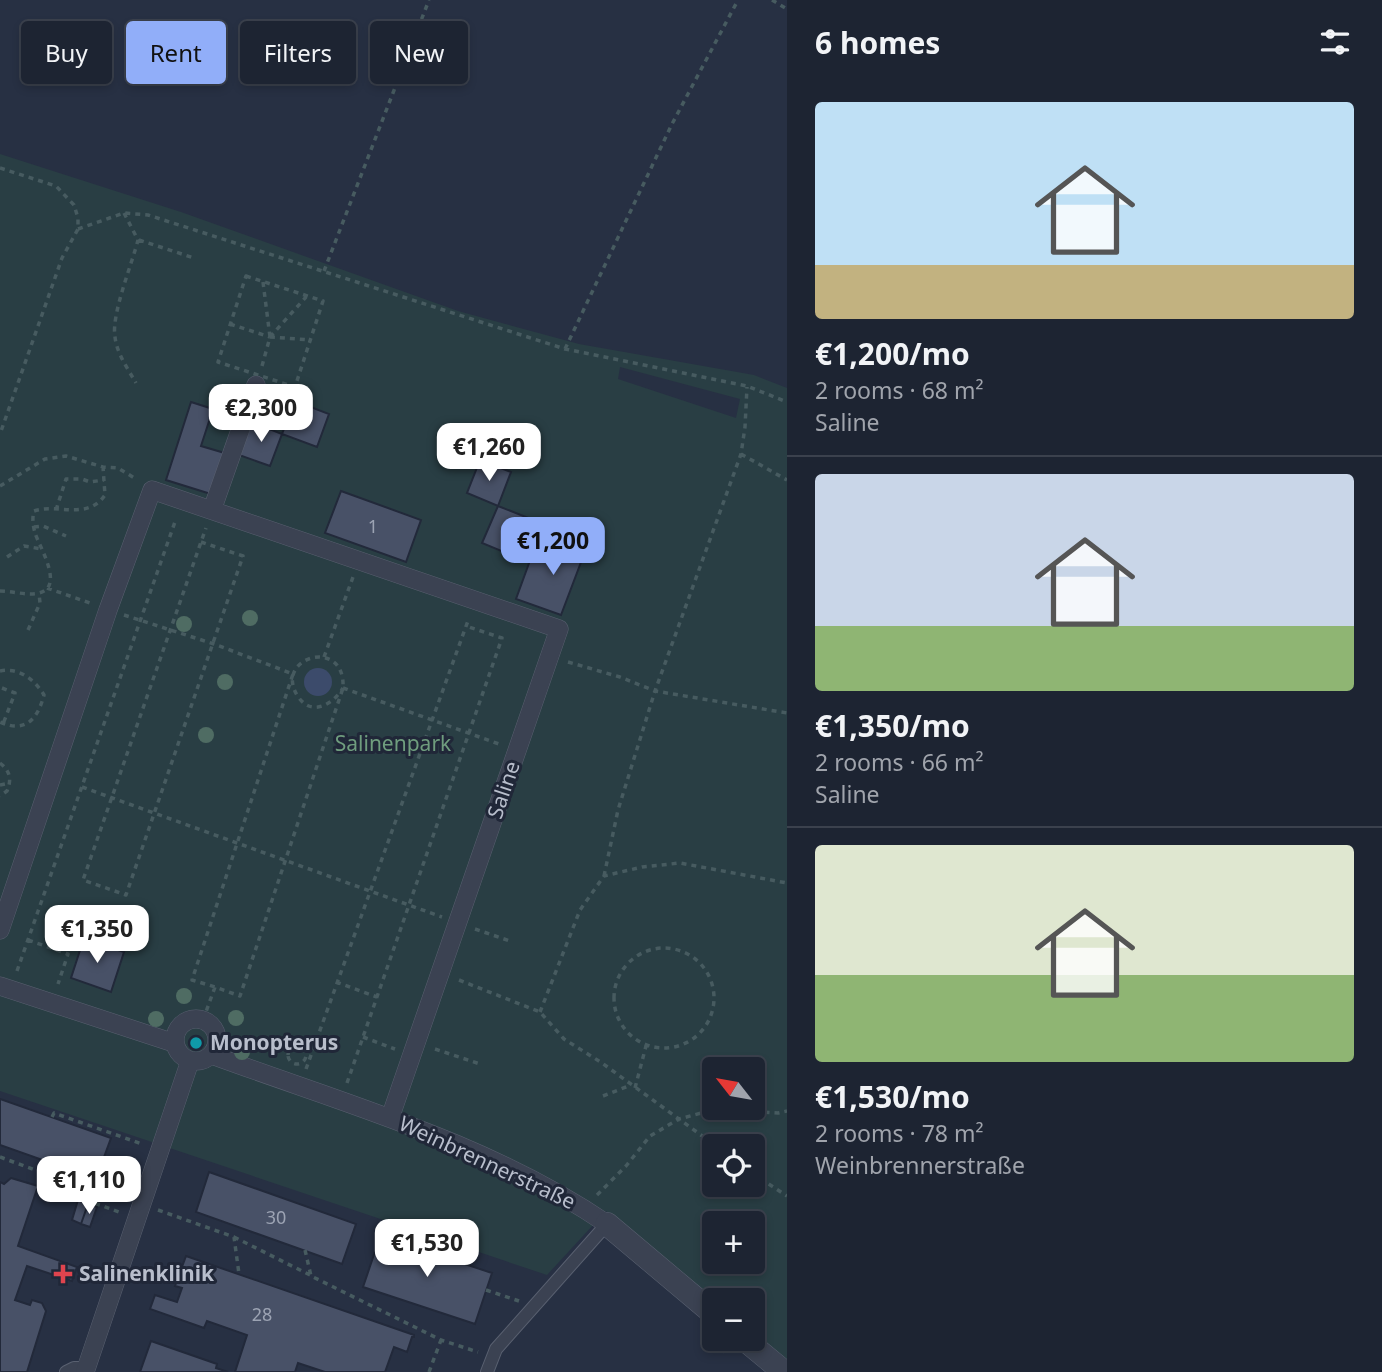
<!DOCTYPE html>
<meta charset="utf-8">
<style>
body{margin:0;font-family:"Noto Sans",sans-serif;background:#2a303e;color:#f1f3f6;height:100vh;display:flex;flex-direction:column;font-size:26px;white-space:nowrap}
*{box-sizing:border-box;margin:0}
p{font-size:23px;color:#a0a4ac}
.icon{flex:none;width:38px;height:38px;fill:none;stroke:currentColor;stroke-width:2;stroke-linecap:round;stroke-linejoin:round}
.map{position:relative;flex:1;overflow:hidden}
.side{display:flex;flex-direction:column;background:#1d2432;width:595px}
.side>*{flex:none}
.top-card{position:absolute;left:21px;top:21px;width:660px;height:63px;display:flex;gap:14px}
.needle{width:46px;rotate:301deg}
.buttons{position:absolute;left:702px;top:1057px;display:grid;gap:14px}
.buttons a{display:grid;place-items:center;width:63px;height:63px;border-radius:7px;background:#1d2432;box-shadow:0 4px 10px #0003,0 0 0 2px #3b414d;font-size:35px}
.price{position:absolute;translate:-50% -60px;padding:0 16px;border-radius:14px;background:#fff;color:#222;font-size:23px;line-height:46px;filter:drop-shadow(0 2px 4px #0008)}
.price::after{content:'';position:absolute;left:50%;top:42px;width:21px;height:16px;margin-left:-10px;background:inherit;clip-path:polygon(0 0,100% 0,50% 100%)}
.price.active{background:#91aef9;color:#111}
ul{padding:0;list-style:none}
li{display:grid;align-content:center;gap:14px;height:371px;padding:0 28px}
li+li{border-top:2px solid #3b414d}
li span{display:grid;place-items:center;height:217px;border-radius:7px;color:#555}
li>.icon{margin-inline-start:auto}
span .icon{width:126px;height:126px;fill:#fffc;stroke-width:1}
li b{font-size:30px}
h2{display:flex;justify-content:space-between;align-items:center;height:84px;padding:0 28px;font-size:30px}
.pill{padding:0 24px;border-radius:7px;background:#1d2432;box-shadow:0 4px 10px #0003,0 0 0 2px #3b414d;font-size:24px;line-height:63px}
.pill.active{background:#91aef9;color:#111}
main{display:flex;flex:1;min-height:0}
.map>svg:first-child{display:block}
.green{fill:#293e44;fill-rule:evenodd}
.water{fill:#3c4b6b}
.building{fill:#485167;stroke:#22293a;stroke-width:2}
.lines{fill:none;stroke-linecap:round;stroke-linejoin:round}
.service-casing{stroke:#596070;stroke-width:14}
.pedestrian-casing{stroke:#596070;stroke-width:19}
.minor-casing{stroke:#596070;stroke-width:24}
.path{stroke:#475b60;stroke-width:3.5;stroke-dasharray:5 5;stroke-linecap:butt}
.service{stroke:#3b4252;stroke-width:12}
.pedestrian{stroke:#3b4252;stroke-width:18}
.minor{stroke:#3b4252;stroke-width:23}
.tree{fill:#4f6c63}
.culture-dot{fill:#0f9aa8;stroke:#202738;stroke-width:2.5}
.health-dot{fill:#e0444e;stroke:#202738;stroke-width:2.5}
.labels{text-anchor:middle;stroke-width:6;stroke-linejoin:round;paint-order:stroke}
.number-label{font-size:18px;fill:#9ca3b3}
.park-label{font-size:21px;fill:#6f9d7e;stroke:#202738}
.street-label{font-size:21px;fill:#b8becc;stroke:#202738}
.poi-label{font-size:21px;font-weight:bold;fill:#b8becc;stroke:#202738;text-anchor:start}
</style>
<main>
<div class="map">
<svg width="787" height="1372" viewBox="0 0 787 1372">
<rect width="100%" height="100%" fill="#273043"/>
<!-- green -->
<path class="green" d="M0 154 181 212 458 311 579 344 754 375 787 388V1363L753 1334 752 1300 714 1302 606 1211 547 1275 0 1091ZM620 367 740 399 736 418 618 379ZM714 1069H752V1108H714ZM714 1146H752V1185H714ZM714 1223H752V1262H714Z"/>
<!-- water -->
<path class="water" d="M304 682a14 14 0 1 1 28 0a14 14 0 1 1-28 0Z"/>
<!-- building -->
<path class="building" d="M295 401 329 414 317 447 282 434Z
M191 402 213 409 201 446 228 454 214 495 166 480Z
M252 422 282 434 270 466 239 455Z
M480 460 511 472 498 506 467 493Z
M341 491 421 520 406 562 325 533Z
M498 506 531 519 516 557 482 543Z
M567 533 589 541 561 615 516 599 532 555 556 564Z
M84 938 124 952 111 992 71 978Z
M0 1099 111 1138 96 1179 0 1145Z
M209 1172 356 1224 342 1264 196 1212Z
M11 1178 38 1186 18 1246 77 1267 72 1281 27 1266 15 1300 30 1305 32 1300 42 1303 46 1311 27 1372H0V1182L4 1184Z
M78 1200 88 1204 81 1224 72 1220Z
M88 1204 97 1207 90 1227 81 1224Z
M382 1231 405 1239 404 1244 492 1273 475 1324 363 1287Z
M186 1256 414 1335V1337H412L407 1352 394 1347 385 1372H325L298 1363 295 1372H235L247 1335 207 1321 204 1328 150 1309 155 1295 177 1302 182 1288 175 1286Z
M151 1341 217 1364 216 1368 228 1372H140Z"/>
<g class="lines">
<defs>
<path id="service" d="M66 1372 74 1368H86
M487 1372 496 1349 607 1224"/>
<path id="pedestrian" d="M212 510 256 385
M0 930 108 610 152 490 559 629 390 1118
M0 986 174 1043
M175 1040a21 21 0 1 1 42 0a21 21 0 1 1-42 0Z
M212 1055C345 1104 488 1143 607 1224
M85 1372 190 1061"/>
<path id="minor" d="M607 1224 714 1314
M744 1339 784 1372"/>
</defs>
<!-- service casing -->
<use href="#service" class="service-casing"/>
<!-- pedestrian casing -->
<use href="#pedestrian" class="pedestrian-casing"/>
<!-- minor casing -->
<use href="#minor" class="minor-casing"/>
<!-- path -->
<path class="path" d="M772 0 787 9
M0 168 56 186 74 205 78 218V229L62 258 0 434
M124 213 138 240C132 264 111 315 115 337 117 354 128 369 136 383
M78 229 124 213 148 215 565 349 747 386 787 402
M139 240 194 258
M324 271 429 0
M246 276 323 301 295 387 218 362Z
M263 282 270 337
M230 324 270 337
M270 337 306 297
M565 349 672 124 738 0
M262 366 270 337 311 340
M741 454 787 480
M0 486 45 459 66 456 103 467 118 468 136 479
M56 510 66 479H82L90 482 104 480
M34 527 43 526 66 536
M201 542 243 556 126 895 83 880 201 542 206 528
M7 557 24 546 42 549
M47 588 90 603
M0 591C13 591 27 596 39 593 65 587 39 546 35 533 33 526 32 518 34 511 58 503 87 521 105 495L103 467
M124 615 214 644 293 674 192 980 215 987
M28 630 40 603 39 593
M324 657 353 577
M568 662 620 677 655 691 787 713
M0 671C19 667 35 680 44 695 38 718 26 734 0 722
M2 688 15 693 3 724
M343 688 499 744
M0 763C10 771 12 779 7 791L0 796
M0 785 10 783
M82 787 442 917
M604 876 618 810 655 691 741 454 745 427 747 387
M475 929 510 941
M28 940 68 954 58 984
M614 998a50 50 0 1 1 100 0a50 50 0 1 1-100 0Z
M17 971 176 519
M459 980 540 1012 564 1039 602 1063 716 1146
M336 982 377 997
M540 1012 580 910 604 876 642 867 680 863 787 883
M203 1020 215 987 240 996 343 688C346 635 270 658 299 698 313 717 334 703 343 688
M363 1037 395 1049
M288 1055a9 9 0 1 1 18 0a9 9 0 1 1-18 0Z
M435 1049 480 1064
M306 1069 469 618
M347 1083 502 638 466 626
M635 1088 646 1046
M603 1096 631 1085
M52 1117 54 1113 142 1144
M0 1157 51 1176 56 1189 119 1212
M752 1173 787 1196
M597 1195 626 1166 650 1136 679 1119 716 1109 778 1113 787 1111
M158 1210 234 1237 239 1274
M234 1237 310 1275
M305 1250 311 1276 441 1340 478 1352
M486 1290 519 1301
M708 1336 725 1352
M429 1372 441 1340"/>
<!-- service -->
<use href="#service" class="service"/>
<!-- pedestrian -->
<use href="#pedestrian" class="pedestrian"/>
<!-- minor -->
<use href="#minor" class="minor"/>
</g>
<!-- trees -->
<g class="tree">
<circle cx="250" cy="618" r="8"/>
<circle cx="184" cy="624" r="8"/>
<circle cx="225" cy="682" r="8"/>
<circle cx="206" cy="735" r="8"/>
<circle cx="184" cy="996" r="8"/>
<circle cx="236" cy="1018" r="8"/>
<circle cx="156" cy="1019" r="8"/>
<circle cx="242" cy="1052" r="8"/>
</g>
<!-- markers -->
<circle class="culture-dot" cx="196" cy="1043" r="7"/>
<path class="health-dot" d="M59.5 1263.5h7v7h7v7h-7v7h-7v-7h-7v-7h7z"/>
<g class="labels">
<!-- number labels -->
<g class="number-label">
<text x="373" y="533">1</text>
<text x="276" y="1224">30</text>
<text x="262" y="1321">28</text>
</g>
<!-- park labels -->
<g class="park-label">
<text x="393" y="751">Salinenpark</text>
</g>
<!-- street labels -->
<g class="street-label">
<text transform="translate(504 790) rotate(-71)" y="7">Saline</text>
<text transform="translate(487 1163) rotate(25)" y="7">Weinbrennerstraße</text>
</g>
<!-- poi labels -->
<g class="poi-label">
<text x="210" y="1050">Monopterus</text>
<text x="79" y="1281">Salinenklinik</text>
</g>
</g>
</svg>
<div class="buttons">
<a><svg class="needle" viewBox="-14 -14 28 28"><path d="M0-13l5 13h-10z" fill="#e53935"/><path d="M0 13l5-13h-10z" fill="#a0a4ac"/></svg></a>
<a><svg class="icon" aria-label="locate" viewBox="0 0 24 24"><circle cx="12" cy="12" r="6"/><path d="M12 2v4M12 18v4M2 12h4M18 12h4"/></svg></a>
<a>+</a>
<a>−</a>
</div>
<b class="price" style="left:261px;top:444px">€2,300</b>
<b class="price" style="left:489px;top:483px">€1,260</b>
<b class="price active" style="left:553px;top:577px">€1,200</b>
<b class="price" style="left:97px;top:965px">€1,350</b>
<b class="price" style="left:89px;top:1216px">€1,110</b>
<b class="price" style="left:427px;top:1279px">€1,530</b>
<div class="top-card">
<a class="pill">Buy</a>
<a class="pill active">Rent</a>
<a class="pill">Filters</a>
<a class="pill">New</a>
</div>
</div>
<section class="side">
<h2>6 homes<svg class="icon" aria-label="filters" viewBox="0 0 24 24"><path d="M4 7h16M4 17h16"/><circle cx="9" cy="7" r="2"/><circle cx="15" cy="17" r="2"/></svg></h2>
<ul>
<li><span style="background:linear-gradient(#bfe0f5 75%,#c2b280 0)"><svg class="icon" aria-label="home" viewBox="0 0 24 24"><path d="M3 11l9-7 9 7M6 9v11h12V9"/></svg></span><div><b>€1,200/mo</b><p>2 rooms · 68 m²</p><p>Saline</p></div></li>
<li><span style="background:linear-gradient(#c9d6e8 70%,#8fb573 0)"><svg class="icon" aria-label="home" viewBox="0 0 24 24"><path d="M3 11l9-7 9 7M6 9v11h12V9"/></svg></span><div><b>€1,350/mo</b><p>2 rooms · 66 m²</p><p>Saline</p></div></li>
<li><span style="background:linear-gradient(#dfe7d0 60%,#8fb573 0)"><svg class="icon" aria-label="home" viewBox="0 0 24 24"><path d="M3 11l9-7 9 7M6 9v11h12V9"/></svg></span><div><b>€1,530/mo</b><p>2 rooms · 78 m²</p><p>Weinbrennerstraße</p></div></li>
</ul>
</section>
</main>
